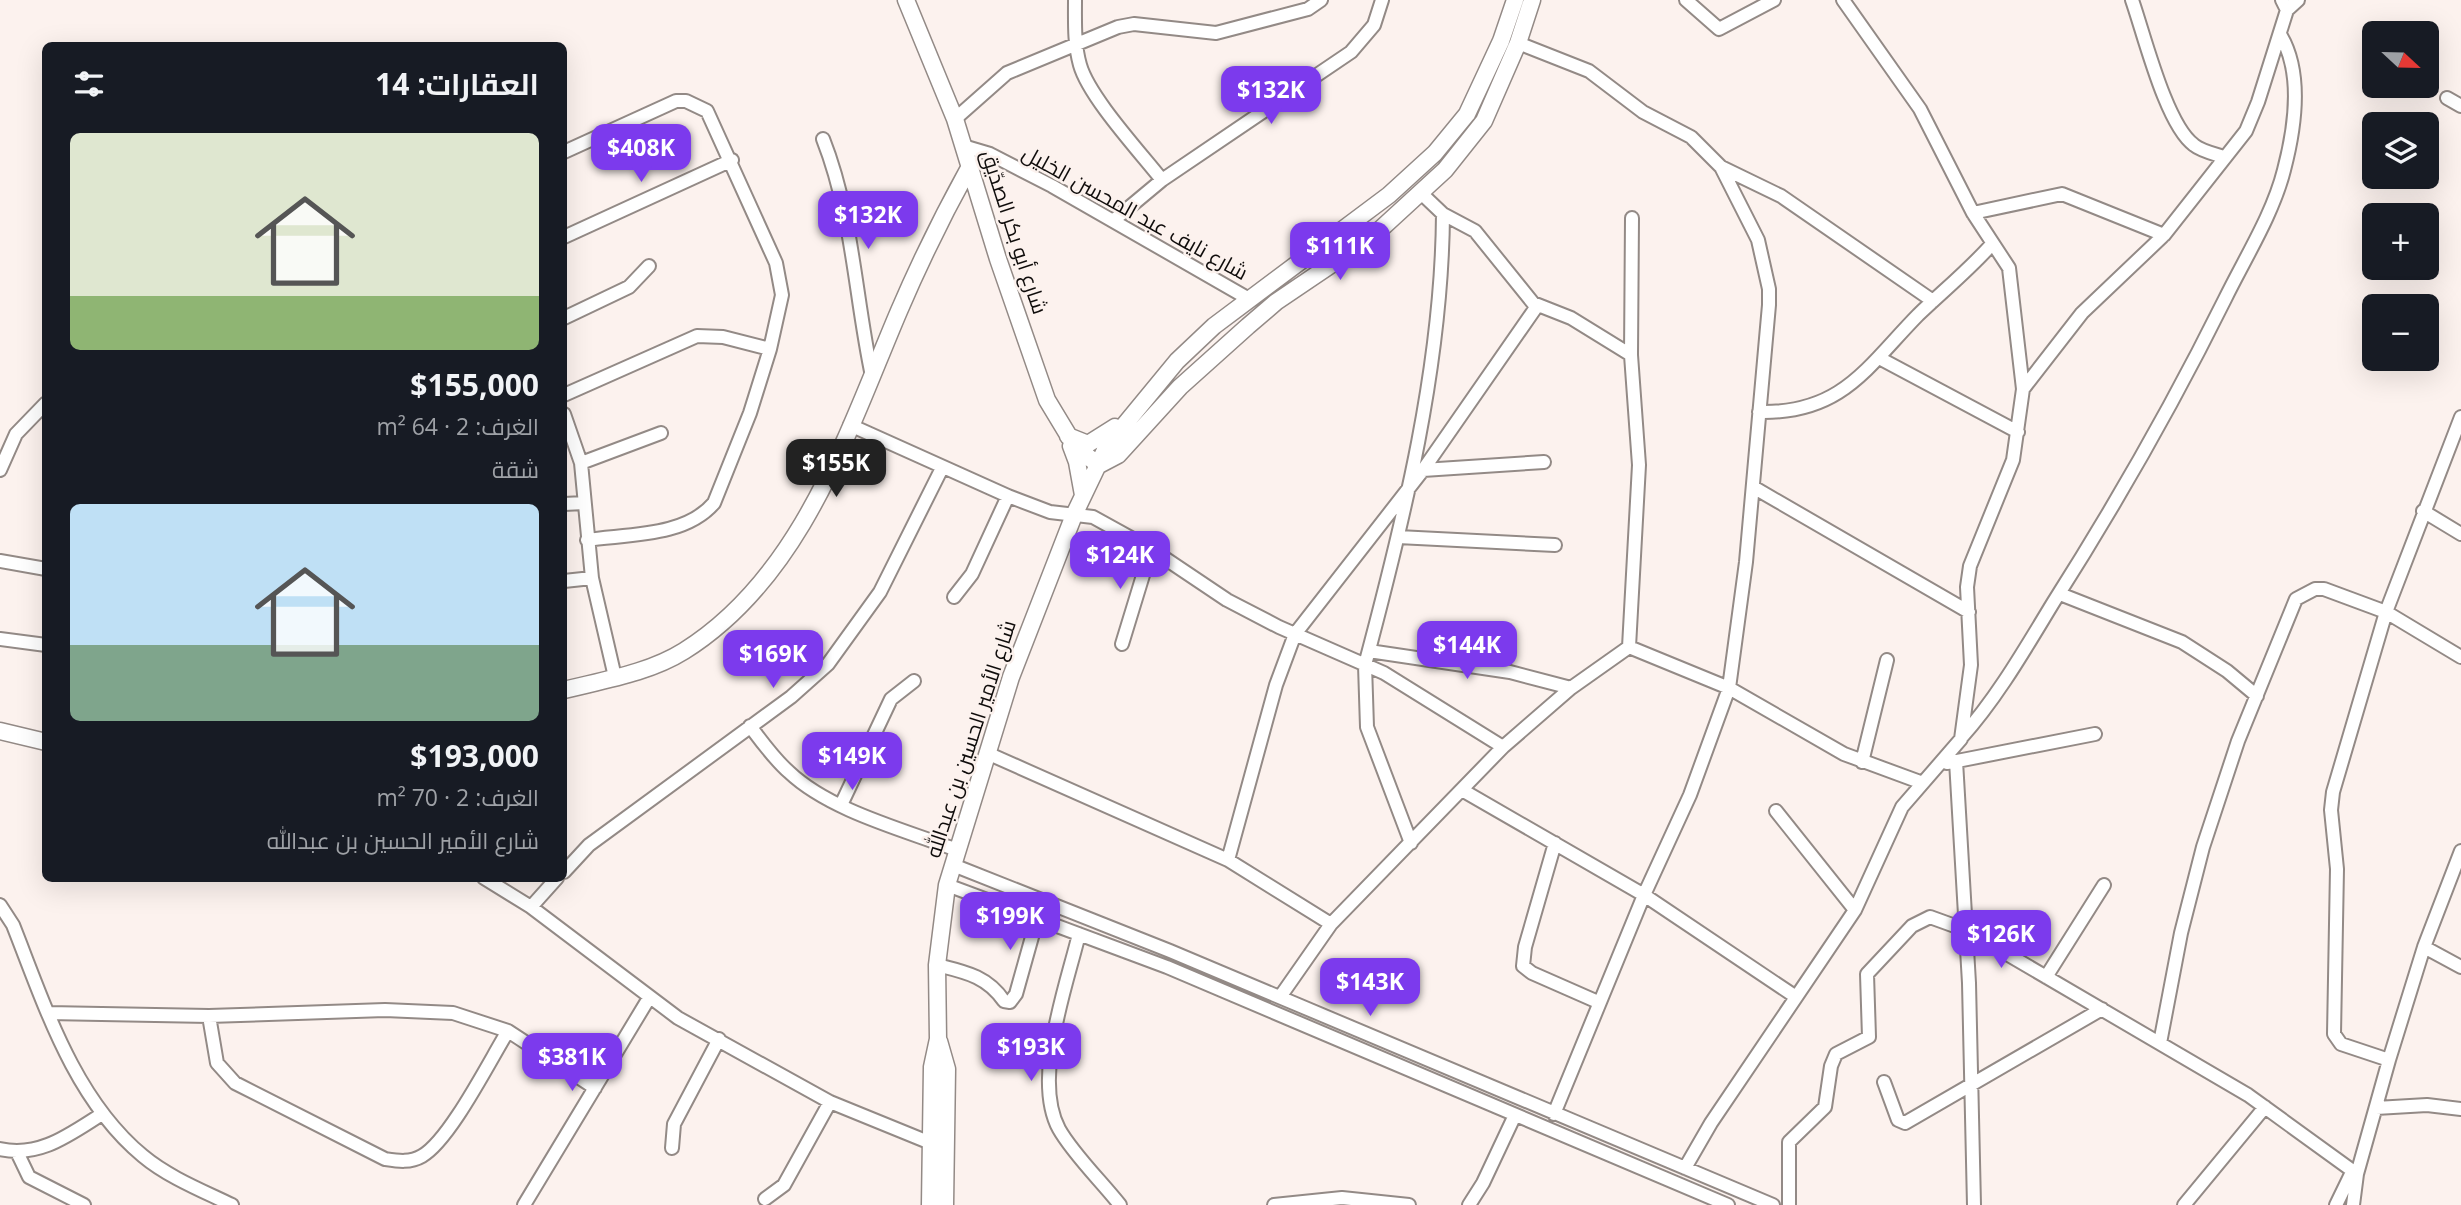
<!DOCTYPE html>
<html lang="ar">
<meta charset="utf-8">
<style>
body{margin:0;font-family:"Open Sans",Cairo,sans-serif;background:#242831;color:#f1f3f6;direction:rtl;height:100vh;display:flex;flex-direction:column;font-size:26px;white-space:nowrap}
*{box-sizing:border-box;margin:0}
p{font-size:23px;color:#9ea1a6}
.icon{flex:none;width:38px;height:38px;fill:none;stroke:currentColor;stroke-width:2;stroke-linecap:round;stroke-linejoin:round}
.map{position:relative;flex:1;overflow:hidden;direction:ltr}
.drawer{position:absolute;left:42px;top:42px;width:525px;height:840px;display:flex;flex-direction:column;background:#171b24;border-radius:10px;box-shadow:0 7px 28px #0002;direction:rtl}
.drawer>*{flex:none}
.needle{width:46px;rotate:112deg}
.fabs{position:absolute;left:2362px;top:21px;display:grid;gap:14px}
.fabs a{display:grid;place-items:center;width:77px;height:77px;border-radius:10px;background:#171b24;box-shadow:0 7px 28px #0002;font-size:35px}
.price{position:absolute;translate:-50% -60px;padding:0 16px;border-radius:14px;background:#7c3aed;color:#fff;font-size:23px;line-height:46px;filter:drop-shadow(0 2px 4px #0008)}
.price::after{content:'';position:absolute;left:50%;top:42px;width:21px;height:16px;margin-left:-10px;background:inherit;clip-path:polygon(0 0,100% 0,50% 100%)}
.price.active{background:#222;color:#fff}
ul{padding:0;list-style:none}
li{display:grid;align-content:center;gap:14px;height:371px;padding:0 28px}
li span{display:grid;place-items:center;height:217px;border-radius:10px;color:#555}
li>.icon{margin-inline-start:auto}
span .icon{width:126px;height:126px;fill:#fffc;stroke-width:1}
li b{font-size:30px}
h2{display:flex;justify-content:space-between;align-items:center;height:84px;padding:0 28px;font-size:30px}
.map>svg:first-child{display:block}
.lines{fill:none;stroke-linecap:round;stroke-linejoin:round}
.minor-casing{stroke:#938a86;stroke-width:16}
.tertiary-casing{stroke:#938a86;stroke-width:19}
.minor{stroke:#fff;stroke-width:12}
.tertiary{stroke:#fff;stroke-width:16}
.labels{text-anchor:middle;stroke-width:5;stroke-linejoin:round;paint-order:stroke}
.street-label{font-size:21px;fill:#0f0c0b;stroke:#fcf2ee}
</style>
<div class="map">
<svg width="2461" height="1205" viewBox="0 0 2461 1205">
<rect width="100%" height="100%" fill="#fcf2ee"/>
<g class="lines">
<defs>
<path id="minor" d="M1075 0C1075 22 1074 44 1080 65 1089 97 1140 152 1162 180
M1686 0 1719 29 1774 0
M1843 0 1920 109 1973 213 2009 268 2023 389
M2132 0C2144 34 2166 125 2194 145 2201 151 2215 154 2224 157
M2282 0 2287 10 2298 0
M1518 43 1589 71 1643 112 1691 137 1721 167 1758 240 1769 289V305L1746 562 1729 688 1844 754 1920 782
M2447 98 2461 106
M955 119 1007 73 1118 27 1134 24 1216 33 1308 9 1321 0
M823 139C853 215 855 297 872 376
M963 146 990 154 1052 186 1249 299
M564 152 676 101H686L707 111 776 263 782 295 770 349 750 413 714 503C685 537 628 534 587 540
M1721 167 1781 196 1933 301
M1422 194 1443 214 1475 231 1533 303 1571 318 1631 355
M1973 213 2062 194 2164 235
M1114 220 1162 180 1351 52 1374 25 1382 0
M564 237 732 160
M564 318 629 287 649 266
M1881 359 2018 432
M564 395 697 336 723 337 770 349
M1759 412C1842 414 1867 367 1918 315 1943 291 1970 269 1992 244
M564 414 581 463 592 578 615 677
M850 425 1008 496 1050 512 1093 517 1151 549 1227 600 1279 627 1384 673 1503 747 1331 924 1280 997
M581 463 661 433
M0 470 16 434 46 403
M1423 470 1544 462
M1753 487 1969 612
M564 504 584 503
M2423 511 2461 534
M1398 537 1555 545
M0 561 46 569
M564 581 592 578
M2060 594 2182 642 2227 671 2257 696
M954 597 972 574 1008 496
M0 639 46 645
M1122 644 1151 549
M1629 647 1639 465 1631 355 1632 218
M1369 651 1510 672 1571 688
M750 726C762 742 774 759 789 772 830 811 905 830 957 850
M1961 738C1997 698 2025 649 2053 603 2116 504 2173 404 2225 299 2245 258 2273 214 2284 170 2295 128 2303 74 2281 36
M1503 747 1571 688 1629 647
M987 753 1228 860 1331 924
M1956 761 1969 983 1974 1205
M1862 762 1887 660
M1947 763 2095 734
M1462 790 1644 895 1796 997
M841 805 891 699 914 681
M1776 811 1855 910
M1411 843 1367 727 1365 665C1404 519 1442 365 1443 214
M1555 843 1525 947 1523 966 1532 973 1598 1002
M1228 860 1276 685 1295 634 1423 470 1537 306
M953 865 1170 951 1773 1205
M564 872 589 845 791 697 828 664 880 592 942 468
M484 878 531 907 678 1018 830 1102 938 1146
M947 885 1167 967 1728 1205
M0 905 13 925C45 1006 74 1099 143 1156 168 1177 203 1191 232 1205
M531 907 557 878
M1079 934C1066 988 1032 1079 1059 1129 1073 1154 1102 1182 1120 1205
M2424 947 2461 851
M937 965C965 972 987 976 1004 1001L1010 1002 1016 994 1037 919
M2046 977 2104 885
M48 1013 209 1016 385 1010 453 1013 508 1031 595 1088
M209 1016 217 1063 235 1083 385 1159C398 1161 410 1163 422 1156 450 1140 490 1060 508 1031
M2160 1043 2181 933 2203 847 2238 741 2296 599 2315 589H2324L2386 612 2461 657
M2389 1060 2424 947 2461 967
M1884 1082 1898 1120 1905 1123 2102 1009
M2376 1108 2427 1105 2461 1109
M1554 1114 1644 895 1690 795 1729 688 1629 647
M672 1148 674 1124 719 1039
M0 1149C40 1158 70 1134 102 1114
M17 1152 29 1177 84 1205
M1685 1168 1711 1123 1855 910 1902 807 1961 739 1971 665 1967 587 1970 566 2013 460 2023 389 2082 313 2164 235 2246 131 2258 102 2287 10
M765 1199 784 1185 830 1102
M524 1205 649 998
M1274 1205 1342 1198 1409 1205
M1469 1205 1483 1183 1515 1115
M1789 1205V1142L1825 1107 1831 1066 1836 1054 1869 1037 1867 974 1912 926 1930 917 1966 930 2248 1095 2357 1174
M2184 1205 2265 1107
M2336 1205 2353 1170
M2353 1205 2357 1174 2389 1060 2341 1044 2334 1034 2337 869 2331 810 2333 792 2386 612 2461 417"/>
<path id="tertiary" d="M906 0 955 119 998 259 1047 400 1076 448 1099 465
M1068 436 1088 444 1115 427
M1071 446 1077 462 1083 495
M1099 465 1118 455 1180 387 1248 326 1276 302 1372 237 1445 170 1484 121 1518 43 1532 0
M564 690C604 680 649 673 684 651 802 577 847 433 899 311 920 262 943 215 969 168
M0 731 46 742
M939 1041 947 1069 945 1205
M930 1205 932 1067 938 1039 937 965 947 885 1011 677 1074 515 1107 446 1177 361 1214 326 1389 195 1435 153 1467 114 1501 41 1515 0"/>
</defs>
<!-- minor casing -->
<use href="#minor" class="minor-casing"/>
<!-- tertiary casing -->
<use href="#tertiary" class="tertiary-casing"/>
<!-- minor -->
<use href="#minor" class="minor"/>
<!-- tertiary -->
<use href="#tertiary" class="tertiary"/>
</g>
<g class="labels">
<!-- street labels -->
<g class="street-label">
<text transform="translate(1135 213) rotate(29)" y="7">شارع نايف عبد المحسن الخليل</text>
<text transform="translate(1014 232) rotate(72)" y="7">شارع أبو بكر الصدّيق</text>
<text transform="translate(971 739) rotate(-72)" y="7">شارع الأمير الحسين بن عبدالله</text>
</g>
</g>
</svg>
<div class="fabs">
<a><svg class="needle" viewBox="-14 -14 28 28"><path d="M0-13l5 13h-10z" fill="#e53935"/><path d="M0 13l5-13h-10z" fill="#9ea1a6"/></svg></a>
<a><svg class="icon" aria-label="layers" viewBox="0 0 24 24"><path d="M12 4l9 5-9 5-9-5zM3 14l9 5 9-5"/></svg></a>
<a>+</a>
<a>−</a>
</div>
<b class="price" style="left:1271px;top:126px">$132K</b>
<b class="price" style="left:641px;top:184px">$408K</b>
<b class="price" style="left:868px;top:251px">$132K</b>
<b class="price" style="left:1340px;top:282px">$111K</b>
<b class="price active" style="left:836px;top:499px">$155K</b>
<b class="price" style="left:1120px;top:591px">$124K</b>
<b class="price" style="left:1467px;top:681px">$144K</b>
<b class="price" style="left:773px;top:690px">$169K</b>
<b class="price" style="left:852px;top:792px">$149K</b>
<b class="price" style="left:1010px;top:952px">$199K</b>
<b class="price" style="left:2001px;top:970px">$126K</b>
<b class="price" style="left:1370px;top:1018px">$143K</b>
<b class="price" style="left:1031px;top:1083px">$193K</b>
<b class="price" style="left:572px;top:1093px">$381K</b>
<section class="drawer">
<h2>العقارات: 14<svg class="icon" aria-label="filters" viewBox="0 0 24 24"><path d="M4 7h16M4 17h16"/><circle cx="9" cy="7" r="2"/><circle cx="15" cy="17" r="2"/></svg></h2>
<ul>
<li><span style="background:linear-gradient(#dfe7d0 75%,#8fb573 0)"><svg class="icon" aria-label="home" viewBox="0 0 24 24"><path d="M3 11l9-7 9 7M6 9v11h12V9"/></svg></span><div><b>$155,000</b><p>الغرف: 2 · 64 m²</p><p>شقة</p></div></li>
<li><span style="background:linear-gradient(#bfe0f5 65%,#7fa58c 0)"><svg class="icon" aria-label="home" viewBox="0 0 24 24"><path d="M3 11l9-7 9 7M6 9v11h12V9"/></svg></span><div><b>$193,000</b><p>الغرف: 2 · 70 m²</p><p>شارع الأمير الحسين بن عبدالله</p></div></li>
</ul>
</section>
</div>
